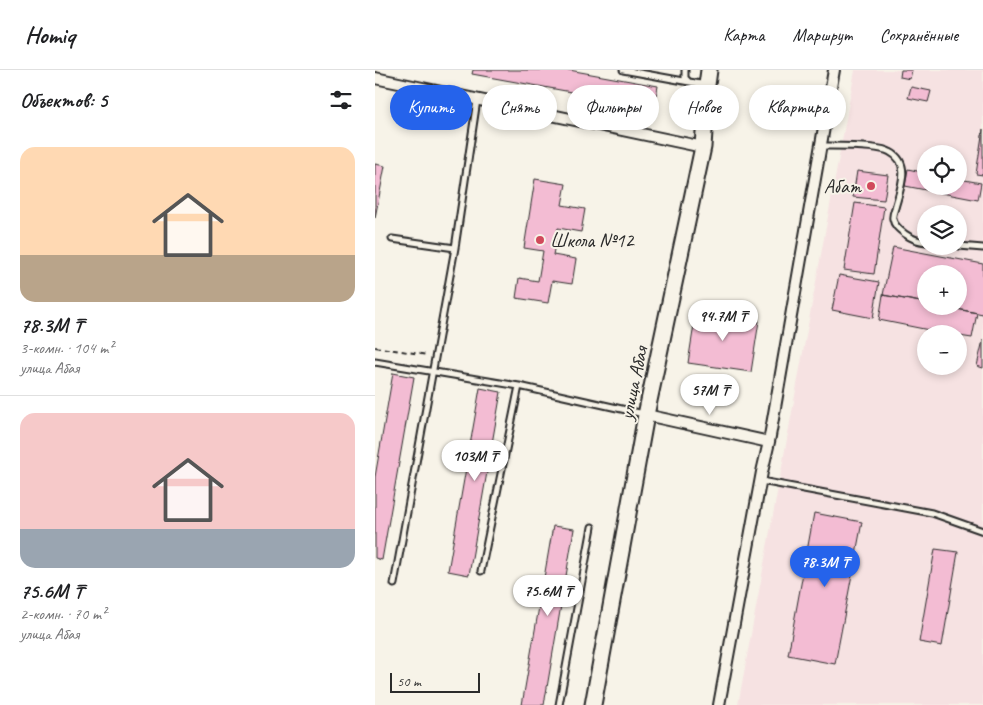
<!DOCTYPE html>
<html lang="ru">
<meta charset="utf-8">
<style>
body{margin:0;font-family:Caveat,sans-serif;background:#f2f2f2;color:#202124;height:100vh;display:flex;flex-direction:column;font-size:19px;white-space:nowrap}
*{box-sizing:border-box;margin:0}
p{font-size:16px;color:#757577}
.icon{flex:none;width:28px;height:28px;fill:none;stroke:currentColor;stroke-width:2;stroke-linecap:round;stroke-linejoin:round}
.map{position:relative;flex:1;overflow:hidden}
.sheet{display:flex;flex-direction:column;background:#fff;width:375px}
.sheet>*{flex:none}
.banner{position:absolute;left:15px;top:15px;width:475px;height:45px;display:flex;gap:10px}
.controls{position:absolute;left:542px;top:75px;display:grid;gap:10px}
.controls a{display:grid;place-items:center;width:50px;height:50px;border-radius:50%;background:#fff;box-shadow:0 2px 8px #0003;font-size:25px}
.scale{position:absolute;left:15px;bottom:12px;width:90px;box-sizing:border-box;padding-left:5px;border:2px solid #2b2b2b;border-top:0;font-size:14px;line-height:18px;white-space:nowrap;color:#2b2b2b;-webkit-text-stroke:4px #f7f3e8;paint-order:stroke}
.price{position:absolute;translate:-50% -42px;padding:0 11px;border-radius:18px;background:#fff;color:#222;font-size:16px;line-height:32px;filter:drop-shadow(0 1px 2px #0008)}
.price::after{content:'';position:absolute;left:50%;top:30px;width:15px;height:11px;margin-left:-8px;background:inherit;clip-path:polygon(0 0,100% 0,50% 100%)}
.price.active{background:#2563eb;color:#fff}
ul{padding:0;list-style:none}
li{display:grid;align-content:center;gap:10px;height:265px;padding:0 20px}
li+li{border-top:1px solid #e0e0e0}
li span{display:grid;place-items:center;height:155px;border-radius:15px;color:#555}
li>.icon{margin-inline-start:auto}
span .icon{width:90px;height:90px;fill:#fffc;stroke-width:1}
li b{font-size:21px}
h2{display:flex;justify-content:space-between;align-items:center;height:60px;padding:0 20px;font-size:21px}
.chip{padding:0 18px;border-radius:22px;background:#fff;box-shadow:0 2px 8px #0003;font-size:18px;line-height:45px}
.chip.active{background:#2563eb;color:#fff}
header{display:flex;align-items:center;gap:30px;box-sizing:border-box;height:70px;padding:0 25px;background:#fff;border-bottom:1px solid #e0e0e0}
header strong{font-size:24px}
nav{display:flex;gap:28px;margin-inline-start:auto;font-size:18px}
main{display:flex;flex:1;min-height:0}
.map>svg:first-child{display:block}
.built{fill:#f6e2e2;fill-rule:evenodd}
.building{fill:#f3bcd3;stroke:#2b2b2b}
.lines{fill:none;stroke-linecap:round;stroke-linejoin:round}
.lane-casing{stroke:#2b2b2b;stroke-width:9}
.street-casing{stroke:#2b2b2b;stroke-width:14}
.secondary-casing{stroke:#2b2b2b;stroke-width:19}
.path{stroke:#2b2b2b;stroke-width:2;stroke-dasharray:5 4;stroke-linecap:butt}
.lane{stroke:#f7f3e8;stroke-width:5}
.street{stroke:#f7f3e8;stroke-width:10}
.secondary{stroke:#f7f3e8;stroke-width:15}
.poi-dot{fill:#d1495b;stroke:#f7f3e8;stroke-width:2}
.labels{text-anchor:middle;stroke-width:4;stroke-linejoin:round;paint-order:stroke}
.poi-label{font-size:20px;fill:#2b2b2b;stroke:#f7f3e8;text-anchor:end}
.street-label{font-size:20px;fill:#2b2b2b;stroke:#f7f3e8}
</style>
<header>
<strong>Homiq</strong>
<nav><a>Карта</a><a>Маршрут</a><a>Сохранённые</a></nav>
</header>
<main>
<section class="sheet">
<h2>Объектов: 5<svg class="icon" aria-label="filters" viewBox="0 0 24 24"><path d="M4 7h16M4 17h16"/><circle cx="9" cy="7" r="2"/><circle cx="15" cy="17" r="2"/></svg></h2>
<ul>
<li><span style="background:linear-gradient(#ffd9b3 70%,#b9a48a 0)"><svg class="icon" aria-label="home" viewBox="0 0 24 24"><path d="M3 11l9-7 9 7M6 9v11h12V9"/></svg></span><div><b>78.3M ₸</b><p>3-комн. · 104 m²</p><p>улица Абая</p></div></li>
<li><span style="background:linear-gradient(#f6c9c9 75%,#9aa5b1 0)"><svg class="icon" aria-label="home" viewBox="0 0 24 24"><path d="M3 11l9-7 9 7M6 9v11h12V9"/></svg></span><div><b>75.6M ₸</b><p>2-комн. · 70 m²</p><p>улица Абая</p></div></li>
</ul>
</section>
<div class="map">
<svg width="608" height="635" viewBox="0 0 608 635">
<rect width="100%" height="100%" fill="#f7f3e8"/>
<filter id="ink" filterUnits="userSpaceOnUse"><feTurbulence type="fractalNoise" baseFrequency=".02" numOctaves="2"/><feDisplacementMap in="SourceGraphic" scale="10" xChannelSelector="R" yChannelSelector="G"/><feConvolveMatrix kernelMatrix="1 2 1 2 8 2 1 2 1" color-interpolation-filters="sRGB"/></filter>
<g filter="url(#ink)">
<!-- built -->
<path class="built" d="M480 0H608V635H363ZM551 84H584V116H551ZM551 144H584V176H551ZM551 204H584V236H551ZM551 264H584V296H551Z"/>
<!-- building -->
<path class="building" d="M98 0H194L283 16 279 37 97 4Z
M526 0H537L535 9 525 7Z
M536 17 556 21 553 32 533 28Z
M608 59V105L601 104Z
M0 94 10 96 0 148Z
M533 99 551 103V116H584V109L606 113 603 130 530 116Z
M482 101 513 105 509 130 478 127Z
M160 109 191 114 187 135 210 139 206 162 183 158 178 185 201 189 197 214 177 211 173 233 141 228 144 208 163 211 168 181 149 178Z
M480 133 509 137 499 204 469 200Z
M518 177 608 194V244L567 236H584V204H551V233L508 225Z
M464 205 504 212 498 248 457 240Z
M508 225 551 233V236H566L602 243 597 268 584 266V264H574L504 250Z
M321 242 384 251 376 302 313 293Z
M608 270V298L602 296Z
M18 303 39 307 7 490 0 488V407Z
M105 318 126 322 94 505 73 501Z
M439 443 487 452 460 594 413 585Z
M178 456 199 459 169 635H147Z
M560 479 583 482 567 576 544 572Z"/>
<g class="lines">
<defs>
<path id="lane" d="M248 0 331 15
M310 0V8L313 11
M446 76C460 76 504 75 515 82 537 93 525 119 520 138 519 141 517 146 518 149 519 156 525 160 530 164 537 169 543 171 551 172
M17 169 80 178 19 514
M584 176 608 178
M80 178 102 30
M0 292 144 316 269 344
M386 411 557 443 608 461
M106 501 144 316
M184 635 217 457"/>
<path id="street" d="M0 8 328 77
M271 345 394 372
M344 635 387 402 394 372 459 0"/>
<path id="secondary" d="M218 635 271 345 328 77 332 15 334 0"/>
</defs>
<!-- lane casing -->
<use href="#lane" class="lane-casing"/>
<!-- street casing -->
<use href="#street" class="street-casing"/>
<!-- secondary casing -->
<use href="#secondary" class="secondary-casing"/>
<!-- path -->
<path class="path" d="M0 277 52 285"/>
<!-- lane -->
<use href="#lane" class="lane"/>
<!-- street -->
<use href="#street" class="street"/>
<!-- secondary -->
<use href="#secondary" class="secondary"/>
</g>
</g>
<!-- markers -->
<g class="poi-dot">
<circle cx="496" cy="116" r="5"/>
<circle cx="165" cy="170" r="5"/>
</g>
<g class="labels">
<!-- poi labels -->
<g class="poi-label">
<text x="486" y="123">Абат</text>
<text x="175" y="177" text-anchor="start">Школа №12</text>
</g>
<!-- street labels -->
<g class="street-label">
<text transform="translate(258 313) rotate(-78)" y="7">улица Абая</text>
</g>
</g>
</svg>
<div class="controls">
<a><svg class="icon" aria-label="locate" viewBox="0 0 24 24"><circle cx="12" cy="12" r="6"/><path d="M12 2v4M12 18v4M2 12h4M18 12h4"/></svg></a>
<a><svg class="icon" aria-label="layers" viewBox="0 0 24 24"><path d="M12 4l9 5-9 5-9-5zM3 14l9 5 9-5"/></svg></a>
<a>+</a>
<a>−</a>
</div>
<div class="scale">50 m</div>
<b class="price" style="left:348px;top:272px">94.7M ₸</b>
<b class="price" style="left:335px;top:346px">57M ₸</b>
<b class="price" style="left:100px;top:412px">103M ₸</b>
<b class="price active" style="left:450px;top:518px">78.3M ₸</b>
<b class="price" style="left:173px;top:547px">75.6M ₸</b>
<div class="banner">
<a class="chip active">Купить</a>
<a class="chip">Снять</a>
<a class="chip">Фильтры</a>
<a class="chip">Новое</a>
<a class="chip">Квартира</a>
</div>
</div>
</main>
